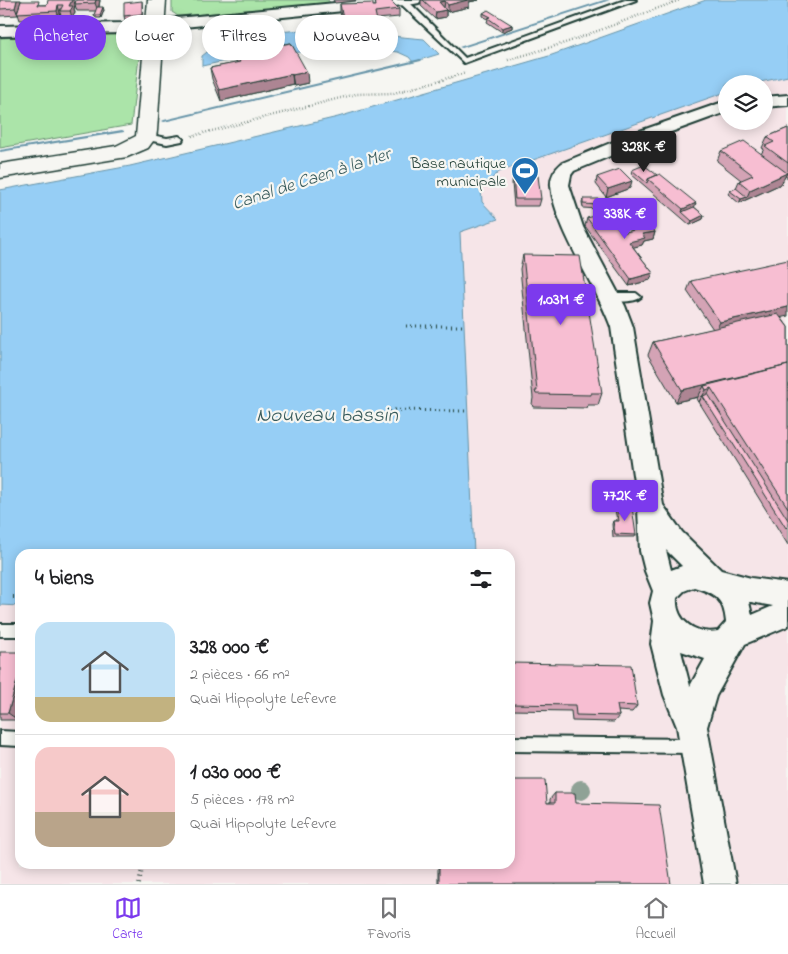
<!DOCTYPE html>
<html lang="fr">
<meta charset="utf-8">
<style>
body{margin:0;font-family:"Indie Flower",sans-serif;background:#f2f2f2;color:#202124;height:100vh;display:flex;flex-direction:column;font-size:19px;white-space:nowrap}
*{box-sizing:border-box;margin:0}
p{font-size:16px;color:#757577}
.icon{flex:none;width:28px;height:28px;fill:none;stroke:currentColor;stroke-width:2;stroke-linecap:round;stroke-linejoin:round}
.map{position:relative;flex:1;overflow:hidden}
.drawer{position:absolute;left:15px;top:549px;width:500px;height:320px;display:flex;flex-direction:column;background:#fff;border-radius:15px;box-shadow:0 2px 12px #0003}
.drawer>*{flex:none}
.top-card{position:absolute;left:15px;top:15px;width:500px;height:45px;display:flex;gap:10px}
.buttons{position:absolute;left:718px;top:75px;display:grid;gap:10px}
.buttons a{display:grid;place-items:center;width:55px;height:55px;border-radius:50%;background:#fff;box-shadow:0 2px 12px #0003;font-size:25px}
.price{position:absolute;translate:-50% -42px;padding:0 11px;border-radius:5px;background:#7c3aed;color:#fff;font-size:16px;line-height:32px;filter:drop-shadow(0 1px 2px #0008)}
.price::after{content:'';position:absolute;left:50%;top:30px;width:15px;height:11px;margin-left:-8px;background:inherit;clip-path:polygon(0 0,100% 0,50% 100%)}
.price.selected{background:#222;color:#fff}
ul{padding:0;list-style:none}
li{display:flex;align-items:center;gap:15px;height:125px;padding:0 20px}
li+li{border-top:1px solid #e0e0e0}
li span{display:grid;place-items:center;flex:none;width:140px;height:100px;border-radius:15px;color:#555}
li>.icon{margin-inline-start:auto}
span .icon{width:60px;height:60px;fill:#fffc;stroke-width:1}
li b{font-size:21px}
h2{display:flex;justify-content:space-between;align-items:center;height:60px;padding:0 20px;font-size:21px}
.chip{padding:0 18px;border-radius:22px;background:#fff;box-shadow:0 2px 12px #0003;font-size:18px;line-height:45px}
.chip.selected{background:#7c3aed;color:#fff}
.menu{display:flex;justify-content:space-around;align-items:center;height:70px;border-top:1px solid #e0e0e0;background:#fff;font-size:14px;color:#757577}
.menu a{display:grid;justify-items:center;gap:2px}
.menu .selected{color:#7c3aed}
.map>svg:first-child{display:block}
.built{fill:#f6e5e8;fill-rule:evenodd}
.green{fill:#abe4a9;stroke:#65906e}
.water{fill:#96cef5;stroke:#6694a8}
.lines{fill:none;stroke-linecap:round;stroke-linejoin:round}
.stream{fill:#6694a8;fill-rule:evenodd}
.service-casing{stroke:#1f3d34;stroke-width:4}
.minor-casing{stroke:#1f3d34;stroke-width:4}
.tertiary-casing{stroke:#1f3d34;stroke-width:3}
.path-far2{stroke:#1f3d34;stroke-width:2.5;stroke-dasharray:0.5 2.5;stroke-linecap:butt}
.path-far1{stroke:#1f3d34;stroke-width:3;stroke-dasharray:1 4;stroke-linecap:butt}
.path{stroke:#1f3d34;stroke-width:4;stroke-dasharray:1 4.5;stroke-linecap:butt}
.service{fill:#f6f6f2;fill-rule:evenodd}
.minor{fill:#f6f6f2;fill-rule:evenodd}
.tertiary{fill:#f6f6f2;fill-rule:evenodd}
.tree{fill:#8fa296}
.wall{fill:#d4a3b5;stroke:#1f3d34}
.shaded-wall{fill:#ad8593;stroke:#1f3d34}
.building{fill:#f7bed2;stroke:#1f3d34}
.labels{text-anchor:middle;stroke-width:4.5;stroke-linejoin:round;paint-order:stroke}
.far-poi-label{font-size:16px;fill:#1f3d34;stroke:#f6f6f2;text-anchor:end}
.far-water-label{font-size:18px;font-style:italic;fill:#375a5b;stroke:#f6f6f2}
.water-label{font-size:21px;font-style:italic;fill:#375a5b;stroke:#f6f6f2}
</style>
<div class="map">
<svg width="788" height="884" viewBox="0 0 788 884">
<rect width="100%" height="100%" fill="#f6f6f2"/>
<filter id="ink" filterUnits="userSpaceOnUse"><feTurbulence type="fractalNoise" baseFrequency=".02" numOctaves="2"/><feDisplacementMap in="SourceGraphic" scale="10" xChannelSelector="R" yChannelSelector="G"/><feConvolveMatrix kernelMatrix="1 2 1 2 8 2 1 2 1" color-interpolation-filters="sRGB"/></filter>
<g filter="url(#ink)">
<!-- built -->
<path class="built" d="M788 76V884H0V337L498 219 482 202 481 188 499 172 726 92V121H764V84H751ZM20 554H510V864H20Z"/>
<!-- green -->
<path class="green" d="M172 0H328L331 4 178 16 172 12Z
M75 34 135 35 141 40 131 125 0 148V38Z"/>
<!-- water -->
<path class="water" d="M706 0H788V76L751 84H726V92L499 172 481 188 482 202 498 219 460 232 474 554H20V606L0 605V190L130 166 338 117 549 56Z
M314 29 424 39 439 54 413 62 409 57 398 52 372 49 257 54 202 66V56L216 45 278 32Z"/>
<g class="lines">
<!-- stream -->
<path class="stream" d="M604 0H610L462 48 459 47Z
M420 59 422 60 421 61 164 122 162 121 164 120Z
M122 130 124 131V132L0 152V150Z"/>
<defs>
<path id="service" d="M401 0H407L465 58 625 0H636L464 63 401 4Z
M146 134 167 138 179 136 183 139 182 141 167 144 143 139 142 137Z
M609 293H636L641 297C635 303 610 303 604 297Z
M0 624H20V636H0Z
M0 731 20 732V746L0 745Z
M510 737 694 739 699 741 701 746 699 751 694 753 510 751Z"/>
<path id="minor" d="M367 0H421L419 3 414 4 123 33 0 36V26L123 23Z
M788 95V105L764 107V97Z
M726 101V112L649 140 574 171 571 175 569 185 583 227 625 306 633 327 663 505 682 532 721 570 751 578 788 583V626L745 644 716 696 707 727 736 884H704L677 727 664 695 651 644 654 621 650 603 653 591 645 571 640 551 638 509 611 327C596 285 555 229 551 186 550 176 555 169 562 163L637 132ZM666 550 682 566 671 570ZM694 587C715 593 724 599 726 622L718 631C696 635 675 621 677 598L684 591ZM749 602H751L773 606 752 615ZM681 651 705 659 690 686Z"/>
<path id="tertiary" d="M148 0H166L157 131 156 137 148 148 127 157 0 178V164L116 146 136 136Z"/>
</defs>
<!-- service casing -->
<use href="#service" class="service-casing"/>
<!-- minor casing -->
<use href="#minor" class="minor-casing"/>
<!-- tertiary casing -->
<use href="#tertiary" class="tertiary-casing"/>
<!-- path-far2 -->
<path class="path-far2" d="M508 60 568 42 680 0
M192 136 356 94 394 93 466 73"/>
<!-- path-far1 -->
<path class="path-far1" d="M406 326H464
M389 410 468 411"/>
<!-- path -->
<path class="path" d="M13 597H20
M139 884 143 864"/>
<!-- service -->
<use href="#service" class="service"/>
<!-- minor -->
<use href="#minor" class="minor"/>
<!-- tertiary -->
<use href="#tertiary" class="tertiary"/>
</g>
<!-- trees -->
<circle class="tree" cx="581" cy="790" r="10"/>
<!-- wall -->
<path class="wall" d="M0 0 21 1 40 5 75 4 76 0H100L99 7 104 10 101 18H96L94 15 96 11H77L75 5 74 9 75 13 72 18H62L60 13 59 18 20 20 18 14V15L0 16Z
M333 0H356V1L335 3Z
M421 0H479L469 2V7L448 12 446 10V17L435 19 421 6Z
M142 1 143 18 125 20 124 16Z
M375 1 399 9V17L377 19 379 33 346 36 340 12V4L373 6H376Z
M483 13 512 25V28L502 32 487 22 488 19 483 16Z
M291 43 308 83 294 86 293 84 221 101 212 79 210 68 237 63 235 53Z
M788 128V178L785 176 781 184 739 203 728 194 730 191 736 188 739 181 741 180 717 161 721 151 761 154 764 149 762 148 767 137Z
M632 170 694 207 704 215 703 219 690 225 631 174Z
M513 176 541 199 539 206H514L512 183Z
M597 177 630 188 606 197 596 184Z
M583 199 599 205 598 209 583 208 582 202Z
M631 202 655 232 653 239 644 241 642 245 633 247 653 273 650 280 629 286 585 226 587 218 622 233 632 231 619 212 620 210 619 208 620 204Z
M523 255 602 393 598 405H588L587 408 533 407 532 404 533 398 520 269Z
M691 281 781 317 788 327V545L699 402 697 399 698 397 676 402 648 355 653 342 713 329 687 291Z
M617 506 636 535 635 537H613L612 524 613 521H617L615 509Z
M0 652 18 720H0Z
M510 663 637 706 632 712 618 711 619 716 614 722 572 721 571 711 510 710Z
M555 793 576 803 671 884H438V864H510L547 803H550V799Z"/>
<!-- shaded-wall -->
<path class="shaded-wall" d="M17 0H21L18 15 15 8Z
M72 0H74L75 5 74 9 75 13 72 18 69 6Z
M96 0H100L98 11 95 3Z
M465 0H479L469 2V7L448 12V5Z
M445 1 444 8 439 2Z
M58 5 60 13 59 18 57 11Z
M103 7 104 10 101 18 100 15Z
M446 10V17L435 19 436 12Z
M512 25V28L502 32V28Z
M307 72 308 83 294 86 292 75Z
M292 74 293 84 221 101 219 90Z
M787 173 781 184 739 203 741 199 747 197 750 190Z
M632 181 630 188 606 197 608 189Z
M696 203 693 211 682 212 683 209Z
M704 215 703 219 690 225 692 221Z
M655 232 653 239 644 241 642 245 627 249 629 242 642 234Z
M653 273 650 280 629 286 631 279Z
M788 307V316L715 332 720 322Z
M788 365 711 388 705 400 702 396 699 402 706 390 704 386 698 397 676 402 682 390Z
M20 670V714L18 720 8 713Z"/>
<!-- building -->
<path class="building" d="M0 0H17L15 8 0 9Z
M48 0H72L69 6H73L70 11H60L63 5H58L57 11 17 13 21 1H39L38 5H47Z
M76 0H96L95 3 75 4Z
M390 0 399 9 375 12 377 21 344 24 340 4 373 3V6H376L375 1Z
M423 0H468L448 5 445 1 439 2 446 10 436 12Z
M142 1V14L124 16V3Z
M97 7H103L100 15H94Z
M488 10 512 25 502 28 488 18 491 17 483 13Z
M377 24 379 30 346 32 345 27Z
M291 43 307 72 292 75V74L219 90 210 68 240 62 235 53Z
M788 128V163L765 146 774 142 767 137Z
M744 141 787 173 750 190 739 181 753 175 721 151Z
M644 165 657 175 648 179 647 183 632 170Z
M620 169 632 181 608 189 597 177Z
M660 174 696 203 683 209 648 179Z
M513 176H538L541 199H515Z
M736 188 747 197 741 199 730 191Z
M583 199H599V205L583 204Z
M634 202 655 232 642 234 645 238 629 242 653 273 631 279 587 218 607 213 622 233 638 229 621 205Z
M694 207 704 215 692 221 682 212Z
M523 255 580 256 602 393H591V395L536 394 535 391H537Z
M788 260V307L720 322 691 281Z
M778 314 788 327V365L682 390 653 342Z
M788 365V508L711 388 706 390 704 386Z
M708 394 788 520V526L786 528 703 396Z
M617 506 632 507 636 535 615 534 613 521H619Z
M0 652H20V670L8 713H0Z
M510 663 631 665 637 706 617 705 619 716 576 715 575 705 510 704Z
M510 780H545L547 803H555V793H575L576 803 659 805 671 884H439V864H510Z"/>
</g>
<!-- icons -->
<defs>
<symbol id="stadium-pin" viewBox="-11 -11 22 30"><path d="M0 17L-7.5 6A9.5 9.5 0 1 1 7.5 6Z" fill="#1f6fb2" stroke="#f6f6f2"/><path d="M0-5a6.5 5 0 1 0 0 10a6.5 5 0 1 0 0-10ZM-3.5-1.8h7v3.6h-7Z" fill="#fff"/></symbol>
</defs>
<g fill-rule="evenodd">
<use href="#stadium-pin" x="509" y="155" width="32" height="43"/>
</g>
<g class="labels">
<!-- far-poi labels -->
<g class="far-poi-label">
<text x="506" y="168">Base nautique<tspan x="506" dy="18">municipale</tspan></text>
</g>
<!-- far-water labels -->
<g class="far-water-label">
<text transform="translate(311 178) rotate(-18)" y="6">Canal de Caen à la Mer</text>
</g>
<!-- water labels -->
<g class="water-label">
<text x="327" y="421">Nouveau bassin</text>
</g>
</g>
</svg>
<div class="buttons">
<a><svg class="icon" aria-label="layers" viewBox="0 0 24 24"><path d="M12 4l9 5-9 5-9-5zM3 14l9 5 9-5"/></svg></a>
</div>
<b class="price selected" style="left:644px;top:173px">328K €</b>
<b class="price" style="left:625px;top:240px">338K €</b>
<b class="price" style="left:561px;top:326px">1.03M €</b>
<b class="price" style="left:625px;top:522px">772K €</b>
<div class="top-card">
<a class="chip selected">Acheter</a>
<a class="chip">Louer</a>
<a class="chip">Filtres</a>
<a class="chip">Nouveau</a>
</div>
<section class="drawer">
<h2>4 biens<svg class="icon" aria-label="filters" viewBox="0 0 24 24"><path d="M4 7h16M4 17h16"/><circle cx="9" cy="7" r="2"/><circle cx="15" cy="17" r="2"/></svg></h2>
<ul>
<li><span style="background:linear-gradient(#bfe0f5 75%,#c2b280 0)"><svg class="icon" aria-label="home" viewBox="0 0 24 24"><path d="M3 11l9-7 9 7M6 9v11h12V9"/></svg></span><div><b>328 000 €</b><p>2 pièces · 66 m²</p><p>Quai Hippolyte Lefevre</p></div></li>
<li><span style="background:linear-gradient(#f6c9c9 65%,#b9a48a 0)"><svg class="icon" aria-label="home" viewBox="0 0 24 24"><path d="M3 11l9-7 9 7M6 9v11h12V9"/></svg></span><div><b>1 030 000 €</b><p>5 pièces · 178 m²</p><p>Quai Hippolyte Lefevre</p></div></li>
</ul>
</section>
</div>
<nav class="menu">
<a class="selected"><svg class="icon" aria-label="map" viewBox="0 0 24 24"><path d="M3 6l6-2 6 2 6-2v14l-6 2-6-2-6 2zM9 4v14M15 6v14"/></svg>Carte</a>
<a><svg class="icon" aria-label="saved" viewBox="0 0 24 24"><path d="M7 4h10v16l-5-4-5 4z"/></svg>Favoris</a>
<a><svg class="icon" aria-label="home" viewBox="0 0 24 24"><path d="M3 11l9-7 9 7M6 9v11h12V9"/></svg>Accueil</a>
</nav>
